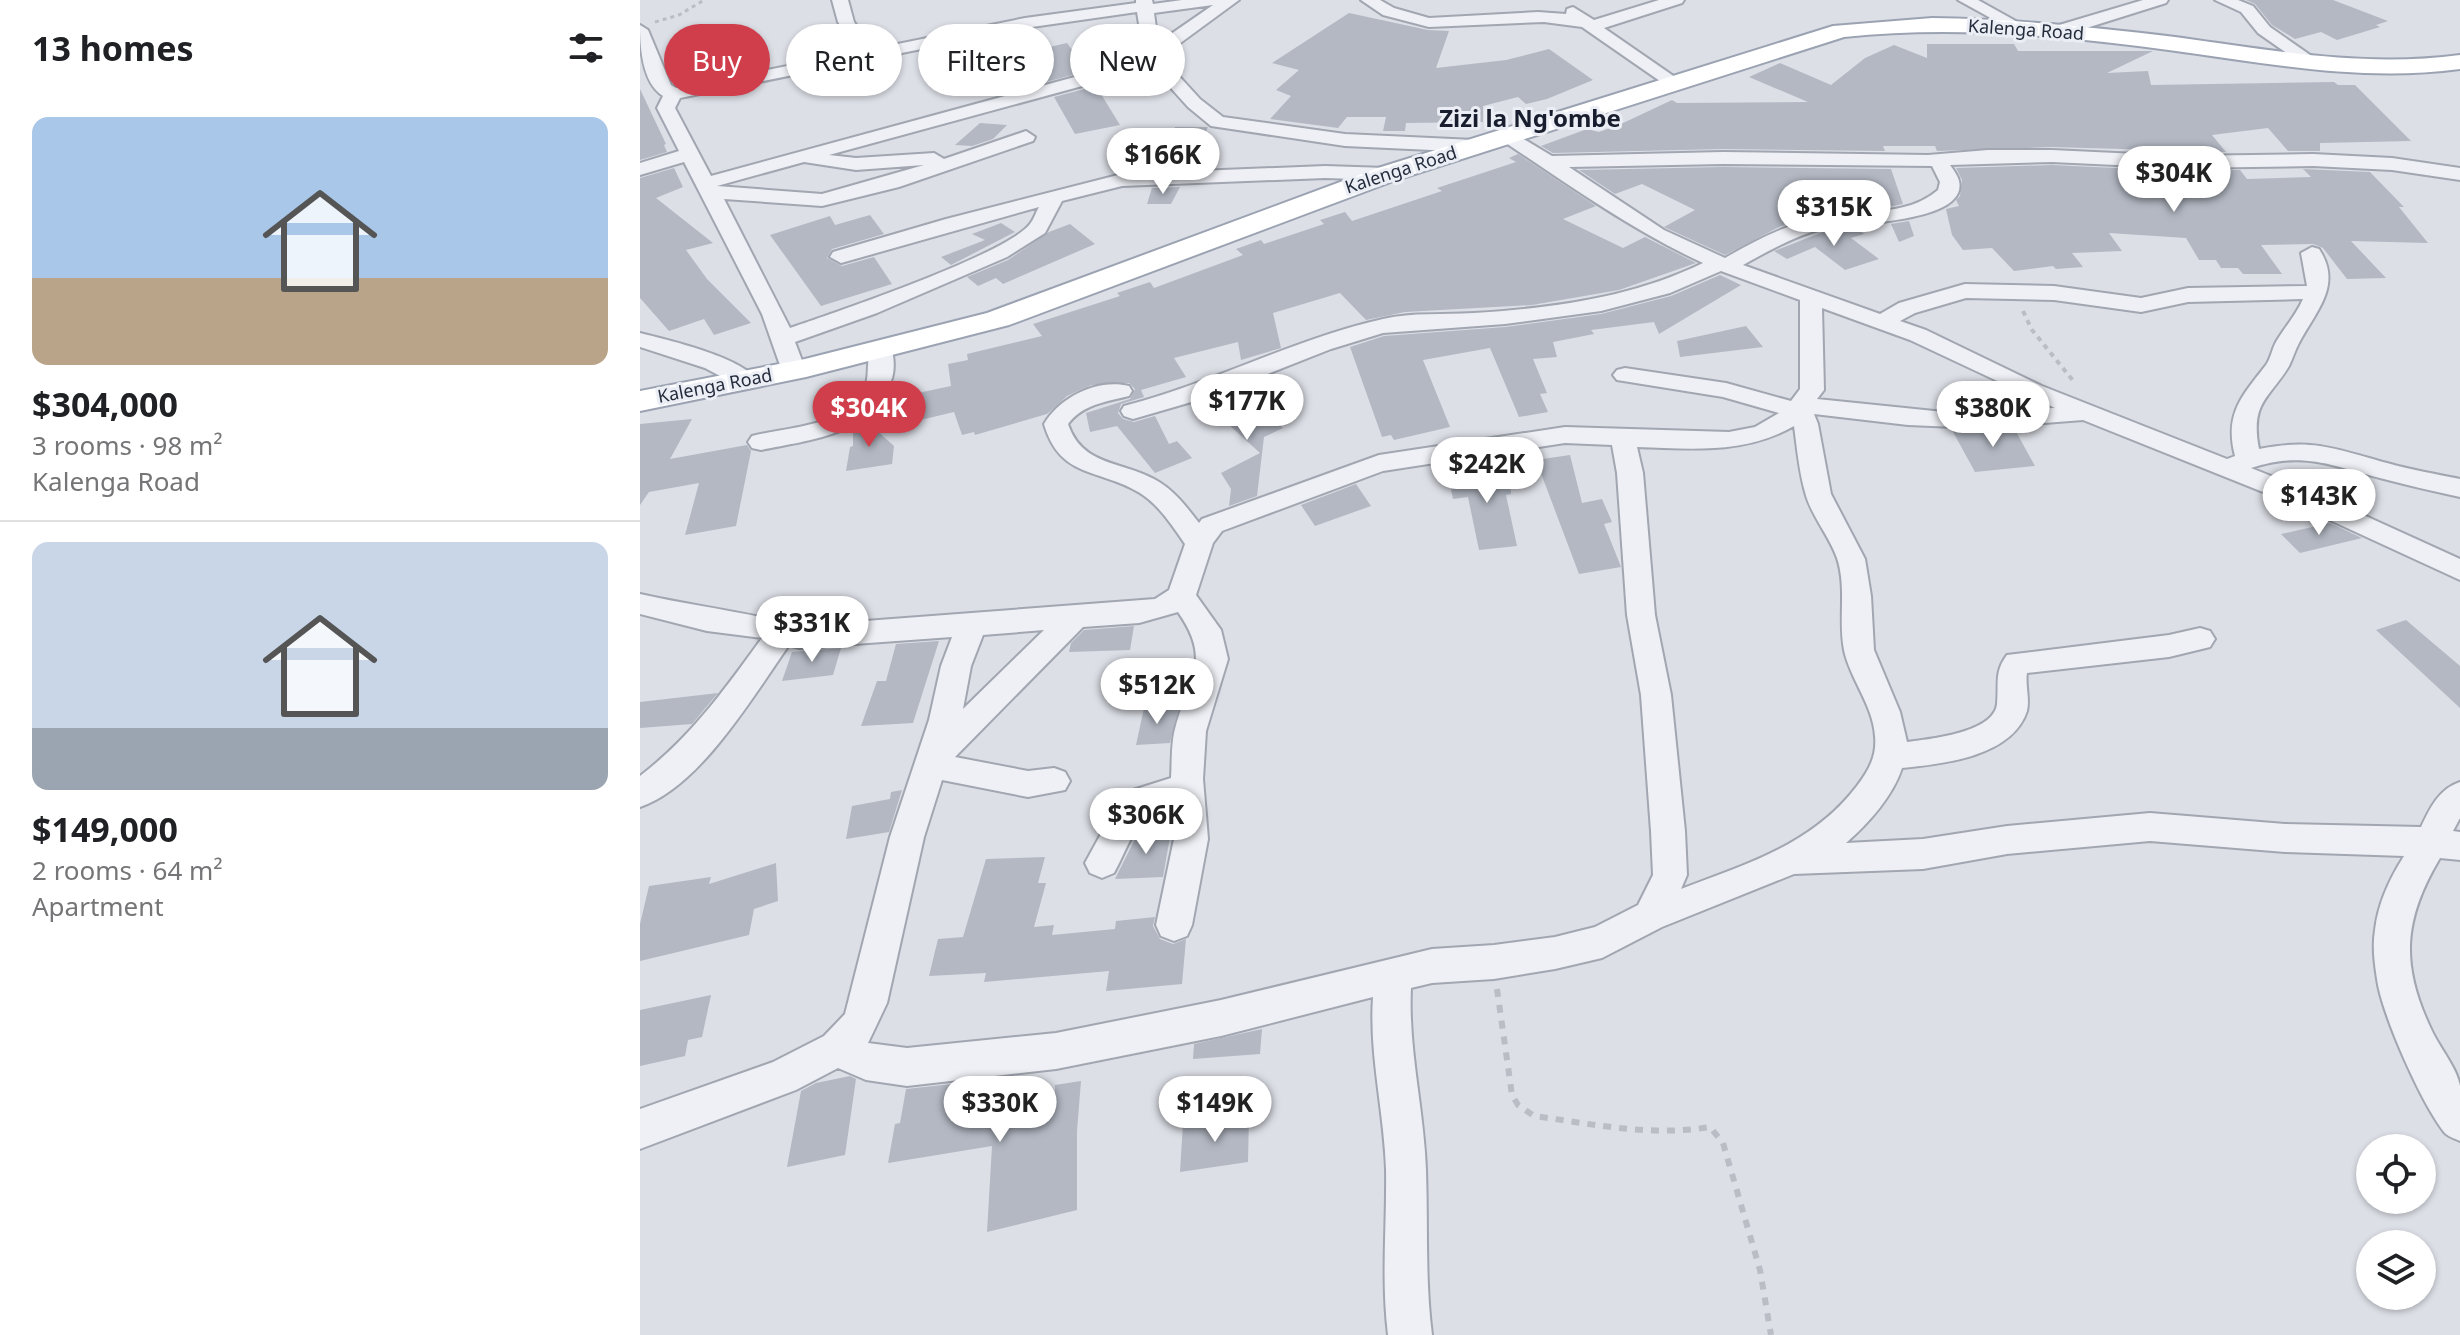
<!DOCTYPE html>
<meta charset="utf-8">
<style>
body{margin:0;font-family:"Noto Sans",sans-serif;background:#f2f2f2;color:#202124;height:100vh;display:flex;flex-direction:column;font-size:30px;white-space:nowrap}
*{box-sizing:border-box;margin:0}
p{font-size:26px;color:#757577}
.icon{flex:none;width:44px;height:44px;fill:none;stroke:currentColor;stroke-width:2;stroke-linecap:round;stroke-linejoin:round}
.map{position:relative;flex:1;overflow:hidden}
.sheet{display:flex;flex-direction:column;background:#fff;width:640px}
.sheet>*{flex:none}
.banner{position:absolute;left:24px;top:24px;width:760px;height:72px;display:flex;gap:16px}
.controls{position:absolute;left:1716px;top:1134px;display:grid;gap:16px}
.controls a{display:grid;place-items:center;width:80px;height:80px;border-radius:50%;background:#fff;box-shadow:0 2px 6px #0004;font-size:40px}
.price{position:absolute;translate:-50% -68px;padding:0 18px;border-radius:28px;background:#fff;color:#222;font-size:26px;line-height:52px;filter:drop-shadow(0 2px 4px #0008)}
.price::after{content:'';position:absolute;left:50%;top:48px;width:24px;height:18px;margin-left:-12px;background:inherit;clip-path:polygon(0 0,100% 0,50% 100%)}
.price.selected{background:#d03d4b;color:#fff}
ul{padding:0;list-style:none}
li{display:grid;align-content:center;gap:16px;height:424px;padding:0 32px}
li+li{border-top:2px solid #e0e0e0}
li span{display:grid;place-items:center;height:248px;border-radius:16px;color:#555}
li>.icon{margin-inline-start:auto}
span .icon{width:144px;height:144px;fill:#fffc;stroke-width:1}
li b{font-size:34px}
h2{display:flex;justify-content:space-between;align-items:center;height:96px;padding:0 32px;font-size:34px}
.pill{padding:0 28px;border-radius:36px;background:#fff;box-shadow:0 2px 6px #0004;font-size:28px;line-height:72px}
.pill.selected{background:#d03d4b;color:#fff}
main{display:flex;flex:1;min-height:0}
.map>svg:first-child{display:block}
.building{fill:#b3b8c3}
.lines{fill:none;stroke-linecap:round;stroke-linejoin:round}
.minor-casing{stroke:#a1a6b0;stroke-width:4}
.major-casing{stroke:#9ba3b2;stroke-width:4}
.path-far2{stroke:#babdc5;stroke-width:3;stroke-dasharray:4 4;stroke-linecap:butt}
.path-far1{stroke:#babdc5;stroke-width:4;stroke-dasharray:5 5;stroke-linecap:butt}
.path{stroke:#babdc5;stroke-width:6;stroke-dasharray:8 8;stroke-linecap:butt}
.minor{fill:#eef0f5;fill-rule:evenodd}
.major{fill:#fff;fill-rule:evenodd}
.labels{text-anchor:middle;stroke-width:6;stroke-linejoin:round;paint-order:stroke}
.far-street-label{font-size:18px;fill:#252d3d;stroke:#ebeef4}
.far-district-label{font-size:24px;font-weight:bold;fill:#181e2d;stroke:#ebeef4}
</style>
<main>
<section class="sheet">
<h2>13 homes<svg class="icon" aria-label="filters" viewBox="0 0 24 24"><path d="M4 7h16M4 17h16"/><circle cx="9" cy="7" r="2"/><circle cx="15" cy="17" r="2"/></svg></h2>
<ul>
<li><span style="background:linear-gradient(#a9c7e8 65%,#b9a48a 0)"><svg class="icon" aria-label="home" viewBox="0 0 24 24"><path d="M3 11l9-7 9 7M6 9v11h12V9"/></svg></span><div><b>$304,000</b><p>3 rooms · 98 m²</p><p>Kalenga Road</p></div></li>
<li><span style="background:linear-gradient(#c9d6e8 75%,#9aa5b1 0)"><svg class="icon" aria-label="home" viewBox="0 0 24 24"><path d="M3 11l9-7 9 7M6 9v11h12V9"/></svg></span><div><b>$149,000</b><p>2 rooms · 64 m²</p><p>Apartment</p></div></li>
</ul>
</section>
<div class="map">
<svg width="1820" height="1335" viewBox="0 0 1820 1335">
<rect width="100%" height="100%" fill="#dcdfe6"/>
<!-- building -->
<path class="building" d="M1606 0H1693L1748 21 1736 25 1740 27 1697 40 1681 32 1655 39 1632 25 1615 4Z
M709 13 788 30 809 31 796 68 866 60 909 49 953 80 907 99 886 104 878 97 843 106V122L766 123 765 131H743L746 117H707L698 128 630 119 651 96 636 90 659 70 632 63Z
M427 43 447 71 406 82 389 57 395 56 392 51Z
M1287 44H1374L1378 51H1513L1467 73 1508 71 1511 85 1694 82 1698 85H1715L1771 141 1680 143V151H1648L1628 128 1572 135 1586 152 1412 147 1297 151 1295 146H1243L1245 151 1083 149 913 153 901 146 947 129 959 132 981 124 1032 100 1037 103 1168 102 1109 77 1140 63 1191 85 1225 58 1254 45 1287 58Z
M456 86 480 125 435 134 414 97Z
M0 89 26 144 24 145 27 152 0 160Z
M340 123 367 125 353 139 332 146 315 145Z
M535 127H568L549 168 516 170 525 136H530Z
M878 154 956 206 923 219 983 248 1005 237 1056 263 979 290 892 305 765 312 726 320 700 293 633 313 641 348 601 360 598 342 534 358 546 377 501 390 504 397 481 404 478 413 483 419 494 422 515 416 529 444 537 441 552 458 515 473 477 426 450 432 446 413 490 399 495 389 489 383 451 385 427 396 407 414 335 435 334 432 322 435 314 412 243 429 233 414 245 400 311 386 308 364 328 360 327 354 402 336 393 324 480 296 477 293 510 282 514 288 603 255 596 249 621 240 624 244 684 224 680 220 705 212 712 221 802 191 797 188 876 162 869 158Z
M1412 165 1540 171 1600 170 1607 179 1671 177 1663 169 1730 172 1764 207H1759L1788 243 1711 241 1746 278 1707 279 1683 248 1673 244 1621 245 1642 274H1603L1598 268H1581L1576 260H1559L1546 238 1469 233 1482 251 1432 253 1443 267 1416 269 1413 266 1374 271 1352 248 1323 250 1312 235 1306 209 1319 206 1316 200 1320 196 1322 180 1316 168Z
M1083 167 1251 169 1263 204 1244 208 1233 183 1154 182 1195 212 1141 226 1085 255 1024 227 1055 210 1002 184 975 194 939 170Z
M34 168 43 187 16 198 73 243 46 250 67 279 111 323 74 335 64 319 29 331 0 298V178Z
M540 187 531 204H507L512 188Z
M230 215 244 234 192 249 187 258 202 266 234 257 252 284 181 306 130 235 190 216 195 225Z
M1269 221 1274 236 1259 242 1251 224Z
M361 223 375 232 311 265 301 257 345 240 332 234Z
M430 224 455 244 363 284 356 278 338 286 327 277 368 260 409 232Z
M1216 228 1224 234 1211 238 1239 259 1205 270 1175 247 1147 259 1134 251 1183 232Z
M1080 275 1101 285 1019 334 1014 322 951 330 954 334 913 342 917 357 893 359 907 393 900 394 908 412 879 417 850 348 783 360 810 427 754 440 751 435 742 437 710 347 744 336 865 327 961 314 1031 296Z
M1106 326 1123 347 1040 357 1037 341Z
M607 390 643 428 624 437 617 496 589 506 591 489 581 473 620 453 588 424 592 422 574 403Z
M52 419 30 459 107 445 111 451 96 526 45 535 59 483 9 492 0 505V424Z
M225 420 254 446 252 464 206 471 210 447 213 446V428Z
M1374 428 1395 466 1335 472 1312 430Z
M930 455 942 503 962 499 972 522 964 524 981 567 939 574 896 460Z
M869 467 871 494 866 495 877 546 839 550 828 497 813 499 808 475Z
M716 484 731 506 675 526 661 505Z
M1690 523 1722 538 1660 553 1641 534Z
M1766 620 1820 666V708L1736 630Z
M494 626 490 650 429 652 431 643 444 630Z
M299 641 273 723 221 726 237 681H246L256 644Z
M201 648 193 675 142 681 152 652Z
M78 693 52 724 0 728V702Z
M539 707 530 743 496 745 504 708Z
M262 790 249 832 206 839 212 806 250 799 251 792Z
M531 831 523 877 475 879 498 833Z
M405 857 398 883H406L394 927 414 925 412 935 475 929 476 921 515 917 513 926 520 939 533 944 546 939 542 984 466 991 469 971 344 982 346 973 289 976 298 939 323 937 346 859Z
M136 863 138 901 114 909 109 935 0 961V924L9 886 71 877 69 884Z
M71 995 62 1037 48 1040 45 1056 0 1066V1010Z
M622 1029 620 1054 553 1059 554 1044Z
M210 1076 216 1079 205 1155 147 1167 161 1091 176 1083Z
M349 1080 346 1105 415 1095V1085L441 1081 437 1131V1210L347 1232 352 1146 248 1163 255 1124 260 1123 266 1089Z
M609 1116 608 1162 540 1172 543 1124Z"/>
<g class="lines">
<defs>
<path id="minor" d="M192 0H208L214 22 233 49 385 18 496 3V0H512L513 4 542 0H599L524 55 528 64 560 99 583 117 705 134 834 140 843 146 834 152 705 146 571 126 548 107 512 67 189 155 216 158 294 153 304 159 386 131 395 137 393 141 259 187 182 206 84 199 150 328C194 313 367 254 390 224 394 219 396 212 399 207L201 263 190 257 193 252 306 219 482 174 685 166 747 168 757 174 747 180 685 178 482 186 422 201 405 233 367 257 237 313 155 342 166 371 162 376H146L142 371 122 314 44 162 0 175V163L39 151 17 108 23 96C2 83 0 47 0 25L8 30 31 85 36 88 218 52 198 22ZM573 5 518 43 514 13ZM497 12 502 43 508 57 71 176 35 108 40 98 385 28ZM164 162 216 170 284 165 182 194 77 186Z
M721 0H740L754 8 789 18 898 12 926 14 927 9 933 7 954 20 1019 0H1044L1042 3 964 28 1045 84 1036 89 1030 88 942 27 904 22 789 27 743 15Z
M1318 0H1338L1390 29 1388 32H1376Z
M1503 0H1528L1526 3 1421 36 1415 37 1407 32 1409 28Z
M1575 0H1598L1613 6 1630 27 1683 64 1680 68H1668L1618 33 1601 12Z
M867 129 912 156 1083 152 1288 155 1348 150H1412L1540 156 1673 154 1752 158 1820 168V180L1752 170 1673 166 1540 168 1412 162 1310 165C1313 169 1318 176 1319 181 1329 224 1206 223 1182 229 1155 236 1128 251 1103 265L1240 314 1259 303 1325 284 1414 286 1501 298 1548 288 1667 286 1661 253 1672 247 1679 249C1703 285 1676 311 1659 343 1655 350 1653 358 1649 366 1629 399 1610 402 1619 449 1673 438 1695 449 1747 463 1771 470 1796 474 1820 479V497C1793 491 1766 485 1740 478 1691 465 1662 451 1611 468L1686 498 1820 559V580L1668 510 1443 420 1339 428 1268 425 1174 414 1178 424 1191 494 1225 559 1231 596 1234 650 1260 712 1267 742C1289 739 1354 733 1357 704 1359 684 1354 672 1367 655L1529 635 1560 628 1570 631 1575 639 1570 647 1529 657 1387 673C1385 685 1390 699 1387 711 1372 757 1302 764 1262 768 1253 796 1228 824 1206 843L1283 839 1367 826 1510 813 1645 824 1781 827C1790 808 1799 789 1820 782V818L1813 831 1820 832V860L1800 858C1763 920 1760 965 1792 1031 1800 1048 1817 1068 1820 1086 1820 1103 1820 1123 1820 1141 1814 1138 1808 1137 1804 1132 1781 1102 1746 1023 1738 985 1735 967 1732 948 1735 930 1738 903 1750 878 1764 856L1645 852 1510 841 1367 854 1283 869 1154 874 1022 927 962 958 915 969 854 979 792 983 771 988C768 1050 784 1109 786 1170 788 1226 785 1280 792 1335H748C741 1277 747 1226 746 1169 744 1111 729 1055 733 997L581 1036 416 1069 267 1086 226 1080 198 1068 156 1090 0 1149V1109L133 1062 184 1036 205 1014 250 837 289 720 301 666 312 637 159 648 149 645C114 695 60 787 0 807V776C51 737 85 689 122 638L67 631 0 614V594C53 606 107 612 159 626L515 599 529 590 545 544C532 525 519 505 500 493 459 468 420 479 404 424 419 398 457 378 489 386L492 391 489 396C466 402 443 404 428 424 442 466 481 461 514 479 533 489 546 506 559 523L562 519 739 455 925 427 1089 432 1115 427 1139 413 1083 397 977 380 973 375 977 370 985 368 1086 383 1151 401 1160 389V300L1081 271 1030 293 961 311 865 324 743 333 691 349 572 396 493 419 484 416 481 411 484 406C573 383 654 339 743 319 773 312 803 315 834 313 912 308 991 298 1063 263 991 230 926 183 860 139L858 135 860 131ZM1083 164 1292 166 1300 182 1298 190C1266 218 1217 209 1178 218 1145 225 1114 241 1085 258L1024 230 929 167ZM1326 298 1414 300 1501 312 1548 302 1663 299C1656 315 1645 327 1636 342 1632 349 1631 358 1626 365 1602 396 1584 414 1595 456L1587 459 1402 386 1286 330 1260 321 1275 313ZM1182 308 1270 340 1415 408 1304 412 1177 399 1184 390ZM1154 426C1157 448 1159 471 1165 492 1171 516 1189 535 1197 558 1207 588 1198 620 1204 650 1210 679 1233 705 1235 736 1237 756 1229 770 1217 786 1172 845 1108 863 1041 889L1047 875 1045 831 1031 695 1015 615 1003 473 997 447C1052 449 1106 454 1154 426ZM925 443 972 445 977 473 987 615 1001 695 1011 831 1013 875 998 905 955 927 915 937 854 945 792 949 581 1000 416 1033 267 1048 228 1043 247 1003 284 837 302 780 388 797 425 790 430 781 425 772 414 768 388 771 315 757 443 627 499 623 538 612C573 662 548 678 535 729 531 744 532 762 531 778L493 790 479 801 445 863 450 873 462 878 474 873C491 842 494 816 532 805L534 839 516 925 521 936 534 941 547 936 552 925 568 839 563 779 566 731 588 659 581 630 556 595 573 543 582 531 743 471ZM404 630 323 709 331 666 343 635Z
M0 333C28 340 101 357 117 380L113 385H97L65 368 0 347Z
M241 343 249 345C255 354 255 371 251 381 233 435 169 440 121 450L112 448 108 442 112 436C146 427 201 427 222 394 232 378 224 359 233 345Z"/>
<path id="major" d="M1292 18C1374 19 1454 27 1535 37 1631 50 1723 68 1820 55V69C1723 82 1632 64 1536 51 1426 36 1315 25 1204 37L756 180 369 325 166 377 0 411V391L165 359 347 313 738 168 1193 26Z"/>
</defs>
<!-- minor casing -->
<use href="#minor" class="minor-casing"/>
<!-- major casing -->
<use href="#major" class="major-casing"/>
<!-- path-far2 -->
<path class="path-far2" d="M15 22 39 15 64 0"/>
<!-- path-far1 -->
<path class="path-far1" d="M1383 311 1392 330 1435 383"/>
<!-- path -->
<path class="path" d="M857 989 872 1095 878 1105 894 1116C953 1124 1011 1137 1070 1127L1083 1143 1120 1270 1131 1335"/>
<!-- minor -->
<use href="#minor" class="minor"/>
<!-- major -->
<use href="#major" class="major"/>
</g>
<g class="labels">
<!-- far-street labels -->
<g class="far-street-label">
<text transform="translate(1386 30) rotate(4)" y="6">Kalenga Road</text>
<text transform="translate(761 170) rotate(-18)" y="6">Kalenga Road</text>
<text transform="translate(75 386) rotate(-11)" y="6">Kalenga Road</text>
</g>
<!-- far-district labels -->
<g class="far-district-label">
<text x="890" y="127">Zizi la Ng'ombe</text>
</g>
</g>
</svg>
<div class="controls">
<a><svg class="icon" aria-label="locate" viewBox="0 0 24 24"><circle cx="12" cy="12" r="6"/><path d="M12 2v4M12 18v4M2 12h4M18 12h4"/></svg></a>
<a><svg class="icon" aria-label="layers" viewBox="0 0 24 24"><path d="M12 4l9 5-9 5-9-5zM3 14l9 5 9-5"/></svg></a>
</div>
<b class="price" style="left:523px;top:196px">$166K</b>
<b class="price" style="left:1534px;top:214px">$304K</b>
<b class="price" style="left:1194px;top:248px">$315K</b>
<b class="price" style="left:607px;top:442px">$177K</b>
<b class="price selected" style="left:229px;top:449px">$304K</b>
<b class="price" style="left:1353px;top:449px">$380K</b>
<b class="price" style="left:847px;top:505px">$242K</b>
<b class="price" style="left:1679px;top:537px">$143K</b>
<b class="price" style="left:172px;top:664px">$331K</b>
<b class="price" style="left:517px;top:726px">$512K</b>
<b class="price" style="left:506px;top:856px">$306K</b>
<b class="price" style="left:360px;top:1144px">$330K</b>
<b class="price" style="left:575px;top:1144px">$149K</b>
<div class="banner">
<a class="pill selected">Buy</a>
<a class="pill">Rent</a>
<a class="pill">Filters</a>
<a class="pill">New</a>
</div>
</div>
</main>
